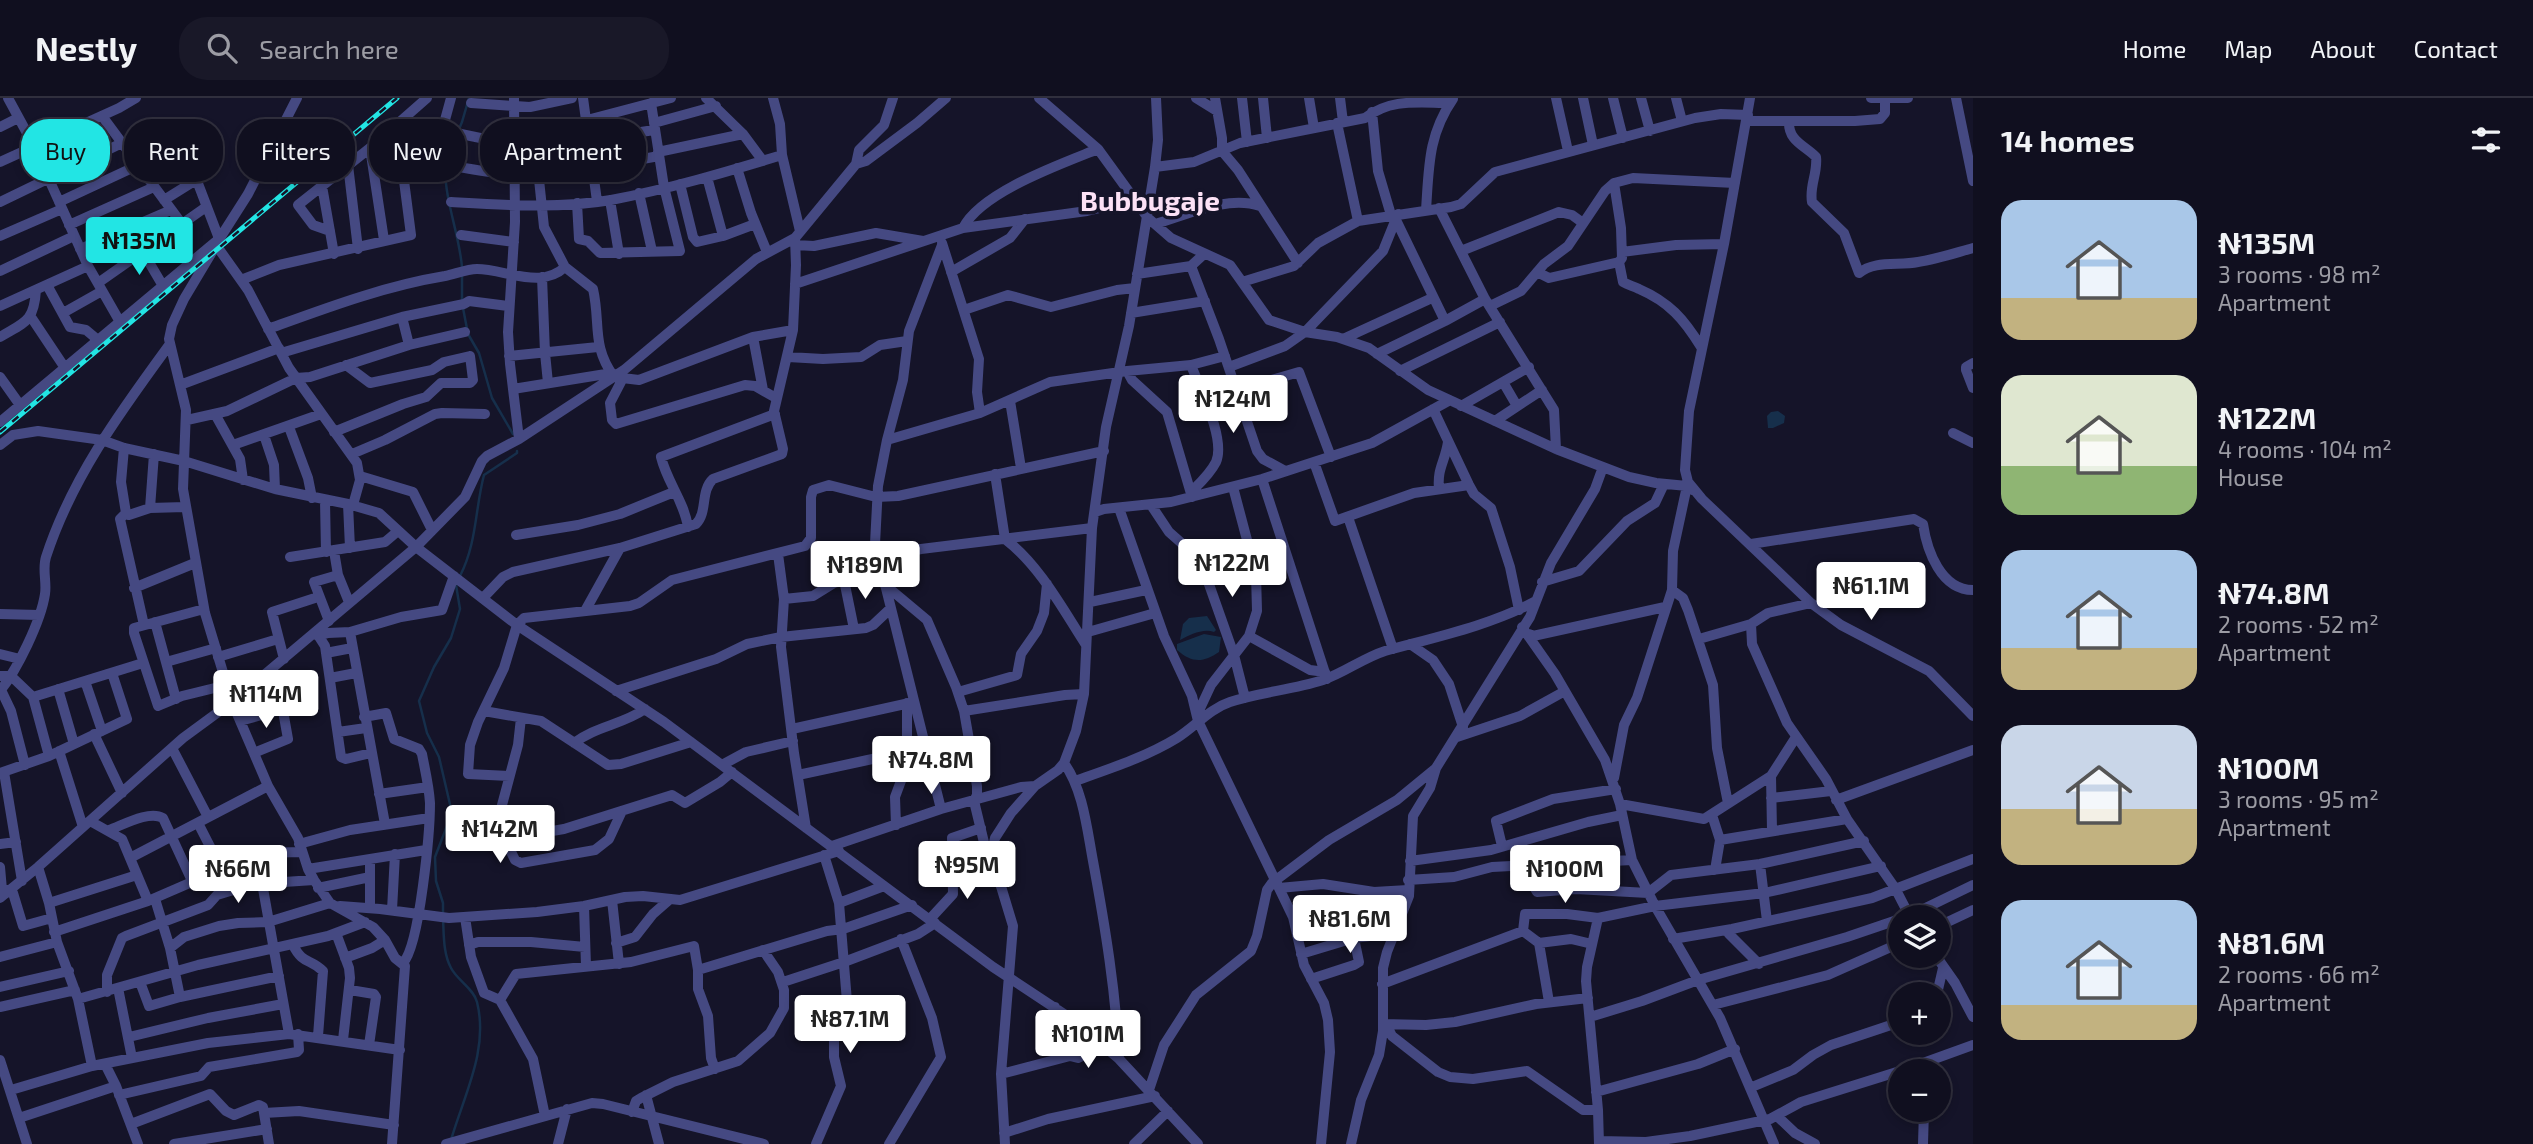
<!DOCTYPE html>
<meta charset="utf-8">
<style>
body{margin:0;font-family:"Exo 2",sans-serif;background:#191828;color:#f1f3f6;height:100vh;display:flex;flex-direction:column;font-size:26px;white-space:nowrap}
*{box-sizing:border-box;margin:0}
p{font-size:23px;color:#9c9ca4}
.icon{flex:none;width:38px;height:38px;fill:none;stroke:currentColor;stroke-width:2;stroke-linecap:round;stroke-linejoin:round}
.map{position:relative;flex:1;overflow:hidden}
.panel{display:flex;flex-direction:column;background:#100f1f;width:560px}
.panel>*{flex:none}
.guide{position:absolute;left:21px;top:21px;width:665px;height:63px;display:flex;gap:14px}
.buttons{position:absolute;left:1888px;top:807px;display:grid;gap:14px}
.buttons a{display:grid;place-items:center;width:63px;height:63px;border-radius:50%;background:#100f1f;box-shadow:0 4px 10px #0003,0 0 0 2px #302f3d;font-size:35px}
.price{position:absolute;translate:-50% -60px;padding:0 16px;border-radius:7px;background:#fff;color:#222;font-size:23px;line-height:46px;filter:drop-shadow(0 2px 4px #0008)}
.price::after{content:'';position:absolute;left:50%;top:42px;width:21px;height:16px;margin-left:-10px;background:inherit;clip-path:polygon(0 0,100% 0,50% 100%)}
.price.selected{background:#22e5e4;color:#111}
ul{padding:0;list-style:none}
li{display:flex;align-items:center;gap:21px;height:175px;padding:0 28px}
li span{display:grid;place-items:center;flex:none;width:196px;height:140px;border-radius:21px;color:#555}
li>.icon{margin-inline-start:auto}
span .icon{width:84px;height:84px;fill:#fffc;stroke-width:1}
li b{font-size:30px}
h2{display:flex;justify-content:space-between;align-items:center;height:84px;padding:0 28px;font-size:30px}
.pill{padding:0 24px;border-radius:28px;background:#100f1f;box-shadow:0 4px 10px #0003,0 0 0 2px #302f3d;font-size:24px;line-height:63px}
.pill.selected{background:#22e5e4;color:#111}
header{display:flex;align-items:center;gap:42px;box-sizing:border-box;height:98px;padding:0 35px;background:#100f1f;border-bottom:2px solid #302f3d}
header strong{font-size:33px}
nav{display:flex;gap:38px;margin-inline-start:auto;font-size:24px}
.search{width:490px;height:63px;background:#191828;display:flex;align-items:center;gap:18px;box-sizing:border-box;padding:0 24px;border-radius:28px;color:#9c9ca4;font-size:26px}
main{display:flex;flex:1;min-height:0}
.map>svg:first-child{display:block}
.water{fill:#162f4b}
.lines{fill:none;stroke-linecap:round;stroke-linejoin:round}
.stream{stroke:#162f4b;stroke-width:2.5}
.minor{stroke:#454982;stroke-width:10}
.rail-casing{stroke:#22e5e4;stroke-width:5}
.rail{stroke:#151429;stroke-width:2.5;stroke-dasharray:8;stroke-linecap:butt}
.labels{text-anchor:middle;stroke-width:7;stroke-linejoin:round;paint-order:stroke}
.quarter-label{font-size:28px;font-weight:bold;fill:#fce1f5;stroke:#151429}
</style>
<header>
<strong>Nestly</strong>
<div class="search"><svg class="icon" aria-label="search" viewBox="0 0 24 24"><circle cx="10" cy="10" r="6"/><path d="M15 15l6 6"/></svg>Search here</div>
<nav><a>Home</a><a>Map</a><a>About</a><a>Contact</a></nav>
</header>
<main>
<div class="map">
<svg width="1973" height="1046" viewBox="0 0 1973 1046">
<rect width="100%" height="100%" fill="#151429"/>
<!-- water -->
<path class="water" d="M1778 313 1785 318 1784 325 1773 330H1768L1767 318 1771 314Z
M1207 518 1216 532 1214 534C1203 530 1190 537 1180 542L1183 526 1189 520Z
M1204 536 1221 539 1219 554C1203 565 1192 565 1177 552V546Z"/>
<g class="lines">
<!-- stream -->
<path class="stream" d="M446 62 462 24 469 0
M445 69C445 104 459 135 462 169
M462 175V204
M463 210 468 236 479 255 492 300 513 336
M460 478C477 445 475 411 484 377L517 355V353
M443 815V805L436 783 435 759 452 715 439 659 427 635 419 603 434 569 451 540 460 511 456 487
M443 821C444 837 443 855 451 870 457 882 474 891 477 904 489 952 464 997 451 1042"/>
<!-- minor -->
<path class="minor" d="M8 0 34 48 88 168 120 224
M514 0 515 124 508 234 510 266 519 341
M583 0 597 103
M706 0 743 36 763 63
M773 0 780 26 782 57 800 133
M1039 0 1098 51 1148 120 1171 140 1230 167 1269 222 1305 234 1337 239 1369 250 1428 292 1556 351 1629 379 1656 385 1687 388 1693 392
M1196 0 1217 13
M1215 0 1222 40V53L1238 72 1298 165
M1242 0 1247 44
M1263 0 1267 40
M1309 0 1314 30
M1340 0 1343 24
M1556 0 1568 53
M1583 0 1593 47
M1613 0 1623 40
M1641 0 1650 33
M1676 0 1682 23
M1750 0 1724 146 1689 313 1685 372 1688 384 1702 401 1811 505 1841 527 1929 573 1973 618
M1871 0H1908
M1956 0 1973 83
M471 5 530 9 572 0
M1372 14 1378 73 1391 117
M102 18 182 126
M1747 23H1855L1880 21 1885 15V1
M1789 23C1788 43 1804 47 1816 59 1818 75 1809 88 1812 104L1844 135 1859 175C1875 162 1898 168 1918 164 1937 161 1955 155 1973 150
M654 25 716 8
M1337 25 1358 123
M0 29 18 20
M534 34 544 129 565 169 593 191C601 226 591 247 614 279L639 282 753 239 793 232
M461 36 514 47
M514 38 587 22 671 0
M396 40C428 69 474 72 515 77
M589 42 654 32
M370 50 384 142
M658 54 743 36
M434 62 451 0
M0 64 119 10 136 0
M856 66 859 52 884 27 893 0
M348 67 358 151
M1155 69 1194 64 1240 45 1365 20C1391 0 1418 5 1450 5
M593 70 659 58
M737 70 751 115 767 154
M707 79 723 138
M1614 85 1621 130 1622 160 1619 164 1623 184C1628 187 1633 188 1639 191 1669 204 1684 221 1701 249
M680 86 693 139 697 144 723 138 755 126
M322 88 334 156
M639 95 652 153
M164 102 196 82
M610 102 619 156
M0 104 122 45
M59 104 173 51 186 54 218 138V144L184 201 172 227 169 241 186 312 183 391 205 515 232 604 268 688 298 740 308 771 314 782 330 805 373 829 385 842 395 860 405 868 392 1046
M451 104C503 107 560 111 611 102 669 91 726 74 782 57
M577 105 579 141 588 143 600 155 680 153 664 89 651 5
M1439 110 1485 201 1554 312 1556 351
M1426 112C1429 69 1428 37 1453 1
M1396 122 1445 223
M1155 126C1187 117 1227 97 1260 108
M69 127 154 89
M963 130C981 94 1061 66 1098 51
M330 133 313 127 298 107 370 50 427 0
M461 137 514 144
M0 138 62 111
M942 145 979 261 977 294 980 315
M216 147 248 192 289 270 357 365 360 382 353 407
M795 147 814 148 876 135 923 143
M80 151 171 112
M1461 153 1559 114 1572 117 1583 125
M143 154 163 188
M1622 154 1676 147 1724 146
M1191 168 1219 241 1257 353 1263 361 1285 373
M0 173 74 138
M951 174 1010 140 1025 121
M1537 174 1549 180 1619 164
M1137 176 1191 168 1204 156
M542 179 545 255 548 285
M241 182 279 167 411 137 399 44
M1242 184 1294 168 1318 145 1358 123 1451 109 1461 106 1495 74 1695 20 1721 16 1748 17
M98 185 206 109
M795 186 963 130 1087 113 1134 102
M47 187 70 229 86 232 98 242
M0 208 88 168
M1490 208 1521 193 1544 166 1568 148 1605 93 1614 85 1633 80 1735 85
M964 212 1008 197 1051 209 1117 192 1135 190
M63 215 102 193
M1131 215 1205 203
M31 219 65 270
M402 219 409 247
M268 231C326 210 384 188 445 178 455 176 467 171 477 171 505 171 541 192 565 169
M0 239C25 224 34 224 36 192
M753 239 763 292
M1343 241 1432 200
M281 255 402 219 464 206 469 203 508 208
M1377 256 1445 223 1485 201
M509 258 598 249
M788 259 823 261 861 259 880 247 907 243
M1973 265 1966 269V272L1973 290
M1229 269 1285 248 1305 234 1383 153 1398 116
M1127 273 1132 282 1167 314 1192 399
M1400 273 1500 224
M0 279 20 307
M623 280 610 305 612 322 616 326 745 287 755 288 776 300
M1503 284 1517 308
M180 287 279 250
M513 291 612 275
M1237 292 1299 274 1331 359
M1010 303 1021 370
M1461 308 1529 269
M1433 311 1469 387 1474 396 1491 410 1510 469 1519 512
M215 316 240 361 243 382
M187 322 227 313 296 280 310 279 409 247 465 234
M1495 323 1542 292
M0 324 220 140 248 96 297 0
M289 329 308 380 312 400
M334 334 403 306 426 299 441 285H470L473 282 470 258 444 264 432 272 370 285 346 267
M1953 335 1973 345
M264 337 274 367 275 391
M887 342 980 315 1050 284 1127 273 1191 267 1225 258
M0 347 13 337 38 333 102 342 124 350 184 363 275 391 348 406 379 415 416 449 517 527 664 624 993 869 1073 922 1119 961 1198 1046
M233 347 321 316
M124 350 121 384 126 415 120 421 144 527
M352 356 385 342 435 316 442 315 485 316
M1314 364 1335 423 1414 395 1469 387
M995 376 1005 441C1040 468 1062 510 1086 547
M360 378 413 394 432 432
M1262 381 1327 581
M1439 391C1437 370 1445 364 1448 344
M1191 394C1200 385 1210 376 1216 364 1226 341 1200 291 1191 267
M325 403 326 454
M348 406 350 450
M1151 407 1169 434 1195 457 1248 444
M150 410 154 356
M1119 410 1164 538 1192 598 1198 623 1293 819 1304 867 1324 905 1328 922 1330 954 1321 1046
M1095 414 1104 411 1171 404 1262 381 1372 345 1450 302
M126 415 129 417 150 410 185 409
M1348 419 1393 551
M688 429C684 403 667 384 661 359L775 316
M516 437 578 427 620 416 674 394
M1751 446 1914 421 1923 426C1927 453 1941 492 1973 492
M334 453 338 477 349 504
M778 456 784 501 781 549 794 655 806 730
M1199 458 1234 557 1245 600
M290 459 385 444 398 433
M877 460 921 451 1092 430
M844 482 854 531
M1542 484 1579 473 1627 423 1655 405 1664 386
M884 486 927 522 956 589 964 613 977 688V697L974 703 987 757
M134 490 195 465
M1672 492 1683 500 1688 512 1713 587 1717 650 1728 705
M483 500 503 479 513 474 620 450 696 426C708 414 700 393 713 381L782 356 783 351 774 313 793 232 796 167 795 140
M784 501 813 498 834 485 880 472
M1090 504 1146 492
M204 511 134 530V535L158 608 182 598 227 587
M585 513 620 450
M0 516 39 517
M329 523 314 484 338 477
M155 524 176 601
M1751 526 1752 546 1787 625 1826 681 1847 721 1895 790 1910 819
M1522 529 1555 576 1605 662 1620 706 1632 762 1655 808 1720 920 1774 1046
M316 534 325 548 341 659 346 661 371 655
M350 534 385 726
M1088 534 1155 515
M1529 536 1533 538 1665 509
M318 538 328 535 350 534 401 519 442 512 454 478
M1249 538 1310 572 1325 574
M1699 541 1751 526 1768 515 1811 505
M1410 546 1433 562 1449 586 1463 629
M326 555 352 550
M0 556 20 561
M218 559 278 541
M284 561 272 514 318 499
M166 564 216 550
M0 578H11L33 599 49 658
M330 580 356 575
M85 583 102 633
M58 591 74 646
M247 591 256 603 260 617
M1 592 11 613 25 667
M0 593C17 572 41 523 45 496 47 484 42 471 46 459 72 379 121 313 170 246
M616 593 716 561 747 546 781 539 866 530 873 527 890 511
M958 594 1017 577 1021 556 1037 533 1044 515 1047 486
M33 599 143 565
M484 613 541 623 608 667 621 666 691 644
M964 613 1065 597 1084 596
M1197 617 1211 587 1249 538 1257 513 1256 476 1233 389
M364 619 386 615 394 641 419 651 422 656C425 672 429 688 430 705 430 732 420 847 403 865
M521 620 518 647 498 722 499 729 515 762 521 765 595 752 609 741 622 713
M240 623 283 611
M792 631 914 604
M338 634 366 630
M94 636 122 695
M1457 639 1520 618 1565 593
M574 645C596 628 622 627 645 611
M172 650 208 719
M59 653 83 729
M254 655 288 641 278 585 268 574
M1064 665C1083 691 1087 731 1093 763 1105 828 1116 894 1119 961
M722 667 746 654 793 643
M4 674 22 783
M0 675 49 658 127 621 112 575
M798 677 877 660 908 650
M509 678 468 676 470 647 478 624 504 570 517 527 524 520 630 508 639 505 672 482 805 448 811 440V399L813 392 829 387 876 399 898 398 1104 353
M1771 678 1772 733
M1614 680 1624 627 1637 600 1672 492 1673 453 1687 388
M1075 683C1109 671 1146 659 1177 640 1196 628 1209 611 1230 604 1260 594 1292 592 1323 582 1344 575 1363 560 1385 553 1436 539 1489 528 1536 503
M379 696 428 689
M1771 700 1831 693
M1836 702 1973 652
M1620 706 1704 721 1771 678 1796 639
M941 711 875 446 878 388 887 342 903 282 909 233 942 147
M1712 717 1720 742 1715 772
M90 723 122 741 148 803
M198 725 222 772
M896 727 895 699 905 672 907 658V605
M109 732C123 727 149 712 163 720L193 785
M505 741 564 731 672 697 685 705 720 684 732 674
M1720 742 1847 721
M0 746 16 744
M299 746 350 732 429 720
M832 748 941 711 1021 689 1035 688
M1502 748 1496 723 1553 701 1616 691
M130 760 268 688
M370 761V810
M1410 763 1491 752 1588 724 1622 717
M953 765 993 755
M1760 766 1767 823
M1536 767 1534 789 1537 794 1576 791 1648 795 1671 777 1760 766 1864 743
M0 769 2 792
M38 769 49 805 57 844 78 901 92 968
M308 771 426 752
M1408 782 1454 779 1492 769 1632 762
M262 785 289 936
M318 790 370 779
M1279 790 1323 786 1374 794 1408 792
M4 792H10L13 795 23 828 52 820
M0 800 38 769 183 640 232 604 416 449 465 399 482 363 487 358 519 341 624 272 756 161 795 140 856 66 866 63 917 25 946 0
M155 801 170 850 180 899
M612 802 619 866
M49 805 137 777
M839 805 884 788
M340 808 380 811 449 820 537 814 584 808 625 799 643 798 680 802 839 753
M584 808 586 868
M392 812 395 756
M465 819 471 859 484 895 500 902 533 961 545 1018
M1907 819 1973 787
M1598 820 1587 869 1586 883 1598 1012 1599 1046
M930 821 953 796 952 740 981 730
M1939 828 1973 812
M1732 831 1729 836 1759 866
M1523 833 1525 816H1567L1598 820 1655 808 1764 795 1881 768
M54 834 148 803 259 755 302 754
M336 835 349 870 350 880 343 942
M1673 841 1732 831 1872 800 1973 761
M616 845 635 839 653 816 669 802
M1539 845 1571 841 1592 846
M293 847C303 867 310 860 323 873L318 938
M469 847 478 844H531L585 849
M170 850 184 839 219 828 238 825 268 824 330 805
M1301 856 1354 840 1394 835
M1936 858 1955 885 1973 919
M0 859 57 844
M345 860 372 850 385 842
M698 872 827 833 843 831 912 807
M1311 881 1354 867 1359 864 1354 840
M140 884 149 908 180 899 279 878
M783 884 844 864 918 836 935 825
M1382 886 1523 833 1539 845 1549 904
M0 889 69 873
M118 890 132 960
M350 892 374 896 376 899 369 947
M107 894V877L122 840 126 838 208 807 217 797 253 786 314 782
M1937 896 1943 870
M78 901 198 867 328 838 365 824
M500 902 516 876 631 864 694 848 698 872V891L708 918 711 960 715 971
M1713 907 1828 877 1900 845
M0 909 75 892
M1055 909 1070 958
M1590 919 1642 903 1698 882 1847 839 1900 821
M1383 926 1426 927 1455 924 1536 906 1588 900
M1386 926 1392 938 1438 974 1450 979 1473 981 1527 973 1583 1012H1598
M129 939 208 920 283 906
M0 962 27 1046
M105 966 116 988 138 1046
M1901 973 1973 947
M1001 976 1070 958 1078 960 1104 947
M1752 989 1793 972 1813 957 1831 947 1900 924
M11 992 92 968 208 945 289 936 400 952
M1149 992 1164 947 1196 897 1251 853 1257 838 1267 792 1272 785 1329 742 1397 702 1436 670 1530 519 1551 465 1595 391 1603 369
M1596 994 1698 966 1735 951
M119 997 201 978 209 969 297 954 299 952 298 936
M646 997 659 1046
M632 1014 636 1003 641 1000 673 984 738 963 770 935 784 910V892L778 874 763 852
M264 1015 299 1013 394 1027
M1777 1018 1795 1035 1815 1046
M19 1020 116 988
M131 1026 210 996 226 1013 234 1017 259 1007 263 1009 269 1046
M1004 1035 1048 1021 1155 998
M1600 1043 1646 1044 1690 1038 1770 1021 1801 1004 1900 973
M174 1046 267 1031
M446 1046 592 1005 603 1006 764 1046
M558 1046 567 1011
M816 1046 841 988 834 959V932L837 925 848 916 839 805 824 757
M889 1046 941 959 932 920 901 841
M1005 1046 1001 976 1013 828 993 762V749L995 740 1011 715 1035 688 1058 672 1064 665 1076 633 1084 596 1092 430 1106 329 1129 228 1155 69 1158 42 1156 0
M1134 1046 1168 1013
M1351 1046 1361 1002 1379 957 1383 933V870L1387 854 1409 798 1413 718 1430 690 1436 670
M1923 1046 1924 1012"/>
<defs>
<path id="rail" d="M0 334 397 0"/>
</defs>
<!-- rail casing -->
<use href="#rail" class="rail-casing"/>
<!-- rail -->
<use href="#rail" class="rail"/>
</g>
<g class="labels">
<!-- quarter labels -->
<g class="quarter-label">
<text x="1150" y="113">Bubbugaje</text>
</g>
</g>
</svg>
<div class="buttons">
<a><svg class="icon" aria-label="layers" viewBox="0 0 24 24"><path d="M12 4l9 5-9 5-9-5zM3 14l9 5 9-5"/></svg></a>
<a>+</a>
<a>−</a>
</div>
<b class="price selected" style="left:139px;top:179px">₦135M</b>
<b class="price" style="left:1233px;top:337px">₦124M</b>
<b class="price" style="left:1232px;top:501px">₦122M</b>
<b class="price" style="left:865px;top:503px">₦189M</b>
<b class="price" style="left:1871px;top:524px">₦61.1M</b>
<b class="price" style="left:266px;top:632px">₦114M</b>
<b class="price" style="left:931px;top:698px">₦74.8M</b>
<b class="price" style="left:500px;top:767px">₦142M</b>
<b class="price" style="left:967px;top:803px">₦95M</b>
<b class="price" style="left:238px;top:807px">₦66M</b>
<b class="price" style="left:1565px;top:807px">₦100M</b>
<b class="price" style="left:1350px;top:857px">₦81.6M</b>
<b class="price" style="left:850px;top:957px">₦87.1M</b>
<b class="price" style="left:1088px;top:972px">₦101M</b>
<div class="guide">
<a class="pill selected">Buy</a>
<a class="pill">Rent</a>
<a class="pill">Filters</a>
<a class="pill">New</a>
<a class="pill">Apartment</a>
</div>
</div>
<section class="panel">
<h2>14 homes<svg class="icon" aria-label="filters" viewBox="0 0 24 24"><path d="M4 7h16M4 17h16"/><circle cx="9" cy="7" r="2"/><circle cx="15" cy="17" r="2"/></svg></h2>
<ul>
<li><span style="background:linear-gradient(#a9c7e8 70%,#c2b280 0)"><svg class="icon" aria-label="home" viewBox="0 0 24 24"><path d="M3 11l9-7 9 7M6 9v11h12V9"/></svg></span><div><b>₦135M</b><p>3 rooms · 98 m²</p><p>Apartment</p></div></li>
<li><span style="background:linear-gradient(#dfe7d0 65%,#8fb573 0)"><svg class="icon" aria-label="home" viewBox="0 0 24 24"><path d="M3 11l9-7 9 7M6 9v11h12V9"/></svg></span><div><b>₦122M</b><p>4 rooms · 104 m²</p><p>House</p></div></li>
<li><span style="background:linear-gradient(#a9c7e8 70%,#c2b280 0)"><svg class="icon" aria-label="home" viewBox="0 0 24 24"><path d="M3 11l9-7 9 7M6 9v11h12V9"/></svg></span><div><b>₦74.8M</b><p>2 rooms · 52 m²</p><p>Apartment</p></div></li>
<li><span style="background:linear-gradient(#c9d6e8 60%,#c2b280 0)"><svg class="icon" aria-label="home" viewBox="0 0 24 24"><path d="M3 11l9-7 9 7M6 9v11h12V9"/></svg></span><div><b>₦100M</b><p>3 rooms · 95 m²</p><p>Apartment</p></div></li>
<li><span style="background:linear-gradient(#a9c7e8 75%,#c2b280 0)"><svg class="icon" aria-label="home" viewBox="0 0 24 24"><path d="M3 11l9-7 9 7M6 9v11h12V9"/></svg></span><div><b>₦81.6M</b><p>2 rooms · 66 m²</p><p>Apartment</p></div></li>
</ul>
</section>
</main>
